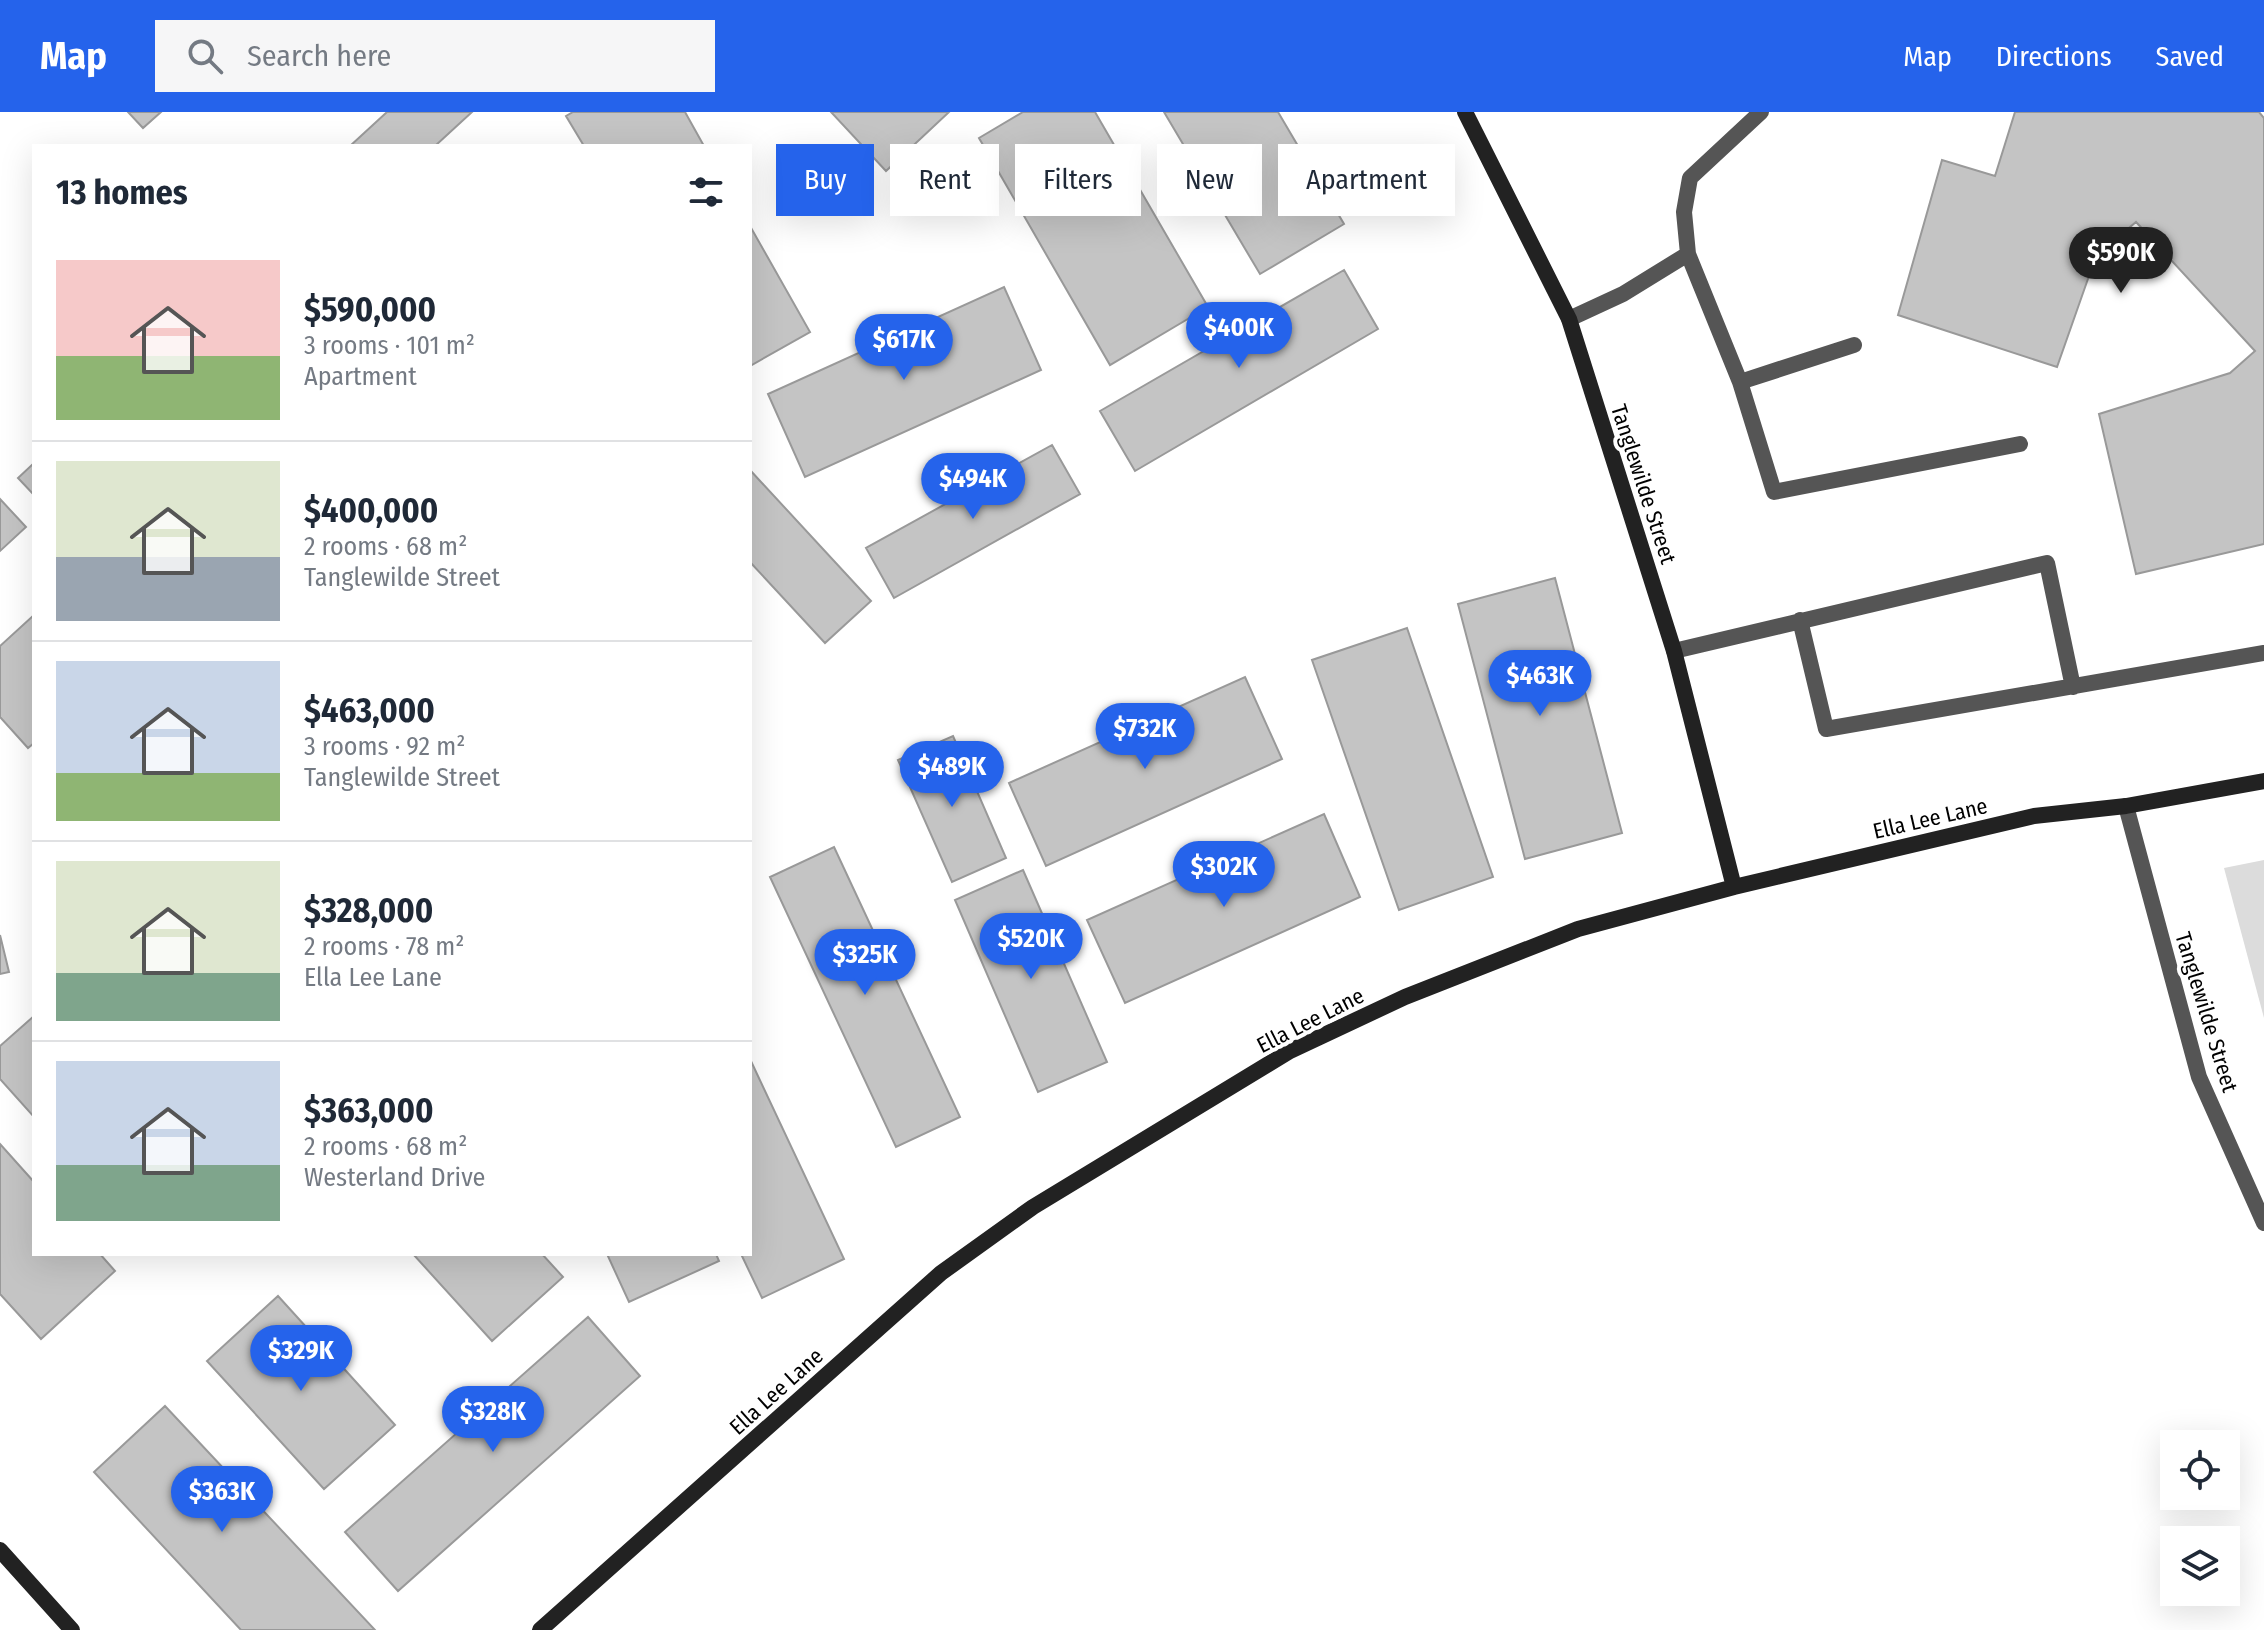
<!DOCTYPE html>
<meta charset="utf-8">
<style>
body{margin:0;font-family:"Fira Sans Condensed",sans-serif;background:#f6f6f7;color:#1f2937;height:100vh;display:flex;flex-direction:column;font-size:30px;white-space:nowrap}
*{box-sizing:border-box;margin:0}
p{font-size:26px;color:#747a83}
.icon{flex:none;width:44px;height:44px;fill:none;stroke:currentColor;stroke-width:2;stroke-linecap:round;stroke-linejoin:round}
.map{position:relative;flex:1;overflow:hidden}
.sheet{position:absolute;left:32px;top:32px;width:720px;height:1112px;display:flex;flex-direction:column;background:#fff;border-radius:0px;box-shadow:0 8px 32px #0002}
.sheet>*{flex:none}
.banner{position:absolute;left:776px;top:32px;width:760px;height:72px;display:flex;gap:16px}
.controls{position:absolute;left:2160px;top:1318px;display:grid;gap:16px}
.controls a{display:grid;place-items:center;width:80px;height:80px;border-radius:0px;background:#fff;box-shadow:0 8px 32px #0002;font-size:40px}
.price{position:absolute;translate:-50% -68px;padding:0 18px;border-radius:28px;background:#2563eb;color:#fff;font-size:26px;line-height:52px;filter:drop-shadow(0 2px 4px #0008)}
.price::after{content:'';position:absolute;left:50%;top:48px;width:24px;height:18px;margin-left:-12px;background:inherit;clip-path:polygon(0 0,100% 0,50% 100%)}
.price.selected{background:#222;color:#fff}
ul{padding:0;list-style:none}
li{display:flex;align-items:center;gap:24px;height:200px;padding:0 24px}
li+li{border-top:2px solid #e0e1e3}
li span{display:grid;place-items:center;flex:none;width:224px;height:160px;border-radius:0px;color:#555}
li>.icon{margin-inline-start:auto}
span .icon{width:96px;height:96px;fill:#fffc;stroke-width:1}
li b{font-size:34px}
h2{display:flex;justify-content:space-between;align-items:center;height:96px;padding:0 24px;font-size:34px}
.pill{padding:0 28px;border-radius:0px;background:#fff;box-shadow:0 8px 32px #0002;font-size:28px;line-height:72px}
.pill.selected{background:#2563eb;color:#fff}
header{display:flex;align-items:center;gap:48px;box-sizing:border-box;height:112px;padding:0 40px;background:#2563eb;color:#fff}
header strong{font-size:38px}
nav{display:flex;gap:44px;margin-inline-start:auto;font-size:28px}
.search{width:560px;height:72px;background:#f6f6f7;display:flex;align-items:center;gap:20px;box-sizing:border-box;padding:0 28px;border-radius:0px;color:#747a83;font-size:30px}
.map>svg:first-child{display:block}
.green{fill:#dcdcdc}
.building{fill:#c4c4c4;stroke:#999;stroke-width:2}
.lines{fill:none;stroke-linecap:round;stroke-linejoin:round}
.lane{stroke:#555;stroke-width:16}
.street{stroke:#555;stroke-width:16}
.secondary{stroke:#222;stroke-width:16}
.labels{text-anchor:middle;stroke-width:8;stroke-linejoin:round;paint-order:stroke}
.street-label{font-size:22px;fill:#000;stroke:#fff}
</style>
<header>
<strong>Map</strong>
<div class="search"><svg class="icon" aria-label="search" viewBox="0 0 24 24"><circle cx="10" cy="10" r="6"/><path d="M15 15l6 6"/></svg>Search here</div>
<nav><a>Map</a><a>Directions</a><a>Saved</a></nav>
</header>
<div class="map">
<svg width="2264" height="1518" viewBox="0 0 2264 1518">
<rect width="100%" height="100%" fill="#fff"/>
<!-- green -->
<path class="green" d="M2264 748V906L2224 756Z"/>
<!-- building -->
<path class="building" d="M128 0H161L143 16Z
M387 0H472L435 34H350Z
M573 0H685L704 34H584L566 4Z
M831 0H949L886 59Z
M1023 0H1095L1208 195 1110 253 979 26Z
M1164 0H1278L1344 112 1260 162Z
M2015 0H2259L2264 6V432L2136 462 2099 302 2230 261 2255 239 2136 110 2096 144 2057 255 1898 203 1942 48 1995 64Z
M750 114 810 220 750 254Z
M1344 158 1378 217 1135 359 1100 299Z
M1004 175 1041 258 805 365 768 282Z
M1052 333 1080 382 894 486 866 436Z
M34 351V383L18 366Z
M750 358 871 489 825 531 750 450Z
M0 387 26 415 0 439Z
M1555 466 1622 721 1525 747 1458 492Z
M34 503V631L28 636 0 605V534Z
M1407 516 1493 765 1399 798 1312 548Z
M1245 565 1282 647 1046 754 1009 671Z
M953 624 1006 746 952 770 898 648Z
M1324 702 1360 785 1125 891 1087 808Z
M834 735 960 1005 896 1035 770 765Z
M1023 758 1107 950 1038 980 955 788Z
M0 823 9 860 0 862Z
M34 904V1005L0 967V934Z
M750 947 844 1147 762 1186 741 1142H750Z
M0 1032 34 1070V1142H100L115 1159 41 1227 0 1182Z
M413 1142H542L563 1165 492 1229Z
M607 1142H716L719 1149 629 1190Z
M278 1184 395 1313 324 1377 207 1249Z
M588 1205 640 1264 398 1479 345 1420Z
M165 1294 375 1518H241L94 1360Z"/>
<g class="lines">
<!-- lane -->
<path class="lane" d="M1688 142 1684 100 1690 66 1761 0
M1569 207 1623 182 1688 142 1740 270 1774 380 2020 332
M1740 270 1854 233
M1800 508 1826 617 2264 541
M1674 539 2047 451 2073 575"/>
<!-- street -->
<path class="street" d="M2126 694 2199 965 2264 1111"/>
<!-- secondary -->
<path class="secondary" d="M1465 0 1569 207 1674 539 1734 775
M0 1438 72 1518
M540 1518 941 1161 1033 1095 1290 939 1405 885 1578 817 1734 775 2034 704 2126 694 2264 669"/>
</g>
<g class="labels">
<!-- street labels -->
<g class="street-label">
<text transform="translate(1644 372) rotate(72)" y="8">Tanglewilde Street</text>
<text transform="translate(1930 706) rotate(-13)" y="8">Ella Lee Lane</text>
<text transform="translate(2207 900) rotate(73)" y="8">Tanglewilde Street</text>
<text transform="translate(1310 908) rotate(-27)" y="8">Ella Lee Lane</text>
<text transform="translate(776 1279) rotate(-42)" y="8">Ella Lee Lane</text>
</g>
</g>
</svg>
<div class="controls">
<a><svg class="icon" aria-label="locate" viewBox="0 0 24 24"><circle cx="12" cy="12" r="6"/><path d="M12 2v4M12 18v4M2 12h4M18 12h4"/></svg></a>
<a><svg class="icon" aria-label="layers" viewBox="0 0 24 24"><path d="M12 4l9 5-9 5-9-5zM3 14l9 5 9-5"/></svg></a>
</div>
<b class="price selected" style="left:2121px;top:183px">$590K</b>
<b class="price" style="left:1239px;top:258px">$400K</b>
<b class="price" style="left:904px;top:270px">$617K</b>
<b class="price" style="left:973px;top:409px">$494K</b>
<b class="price" style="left:1540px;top:606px">$463K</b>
<b class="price" style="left:1145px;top:659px">$732K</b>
<b class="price" style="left:952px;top:697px">$489K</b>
<b class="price" style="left:1224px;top:797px">$302K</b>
<b class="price" style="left:1031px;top:869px">$520K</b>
<b class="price" style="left:865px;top:885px">$325K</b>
<b class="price" style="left:301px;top:1281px">$329K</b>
<b class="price" style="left:493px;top:1342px">$328K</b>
<b class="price" style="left:222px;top:1422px">$363K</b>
<div class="banner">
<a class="pill selected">Buy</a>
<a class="pill">Rent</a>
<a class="pill">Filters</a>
<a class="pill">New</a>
<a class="pill">Apartment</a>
</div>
<section class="sheet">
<h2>13 homes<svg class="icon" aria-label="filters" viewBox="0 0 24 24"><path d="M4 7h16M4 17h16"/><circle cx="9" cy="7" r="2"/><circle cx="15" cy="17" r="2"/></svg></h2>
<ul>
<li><span style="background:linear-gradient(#f6c9c9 60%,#8fb573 0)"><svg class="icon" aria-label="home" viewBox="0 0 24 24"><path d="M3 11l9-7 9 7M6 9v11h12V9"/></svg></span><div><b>$590,000</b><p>3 rooms · 101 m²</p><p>Apartment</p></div></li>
<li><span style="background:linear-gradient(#dfe7d0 60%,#9aa5b1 0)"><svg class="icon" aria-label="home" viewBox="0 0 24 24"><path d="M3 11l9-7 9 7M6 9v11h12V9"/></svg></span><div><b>$400,000</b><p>2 rooms · 68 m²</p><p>Tanglewilde Street</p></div></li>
<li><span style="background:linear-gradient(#c9d6e8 70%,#8fb573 0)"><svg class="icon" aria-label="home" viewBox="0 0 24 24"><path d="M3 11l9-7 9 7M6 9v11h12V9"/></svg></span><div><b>$463,000</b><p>3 rooms · 92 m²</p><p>Tanglewilde Street</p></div></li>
<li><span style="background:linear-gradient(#dfe7d0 70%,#7fa58c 0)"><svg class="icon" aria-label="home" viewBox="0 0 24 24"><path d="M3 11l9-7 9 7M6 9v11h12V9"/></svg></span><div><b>$328,000</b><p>2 rooms · 78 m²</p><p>Ella Lee Lane</p></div></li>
<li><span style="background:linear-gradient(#c9d6e8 65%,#7fa58c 0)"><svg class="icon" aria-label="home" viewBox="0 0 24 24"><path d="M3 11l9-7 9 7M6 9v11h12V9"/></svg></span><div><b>$363,000</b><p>2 rooms · 68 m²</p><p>Westerland Drive</p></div></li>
</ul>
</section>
</div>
